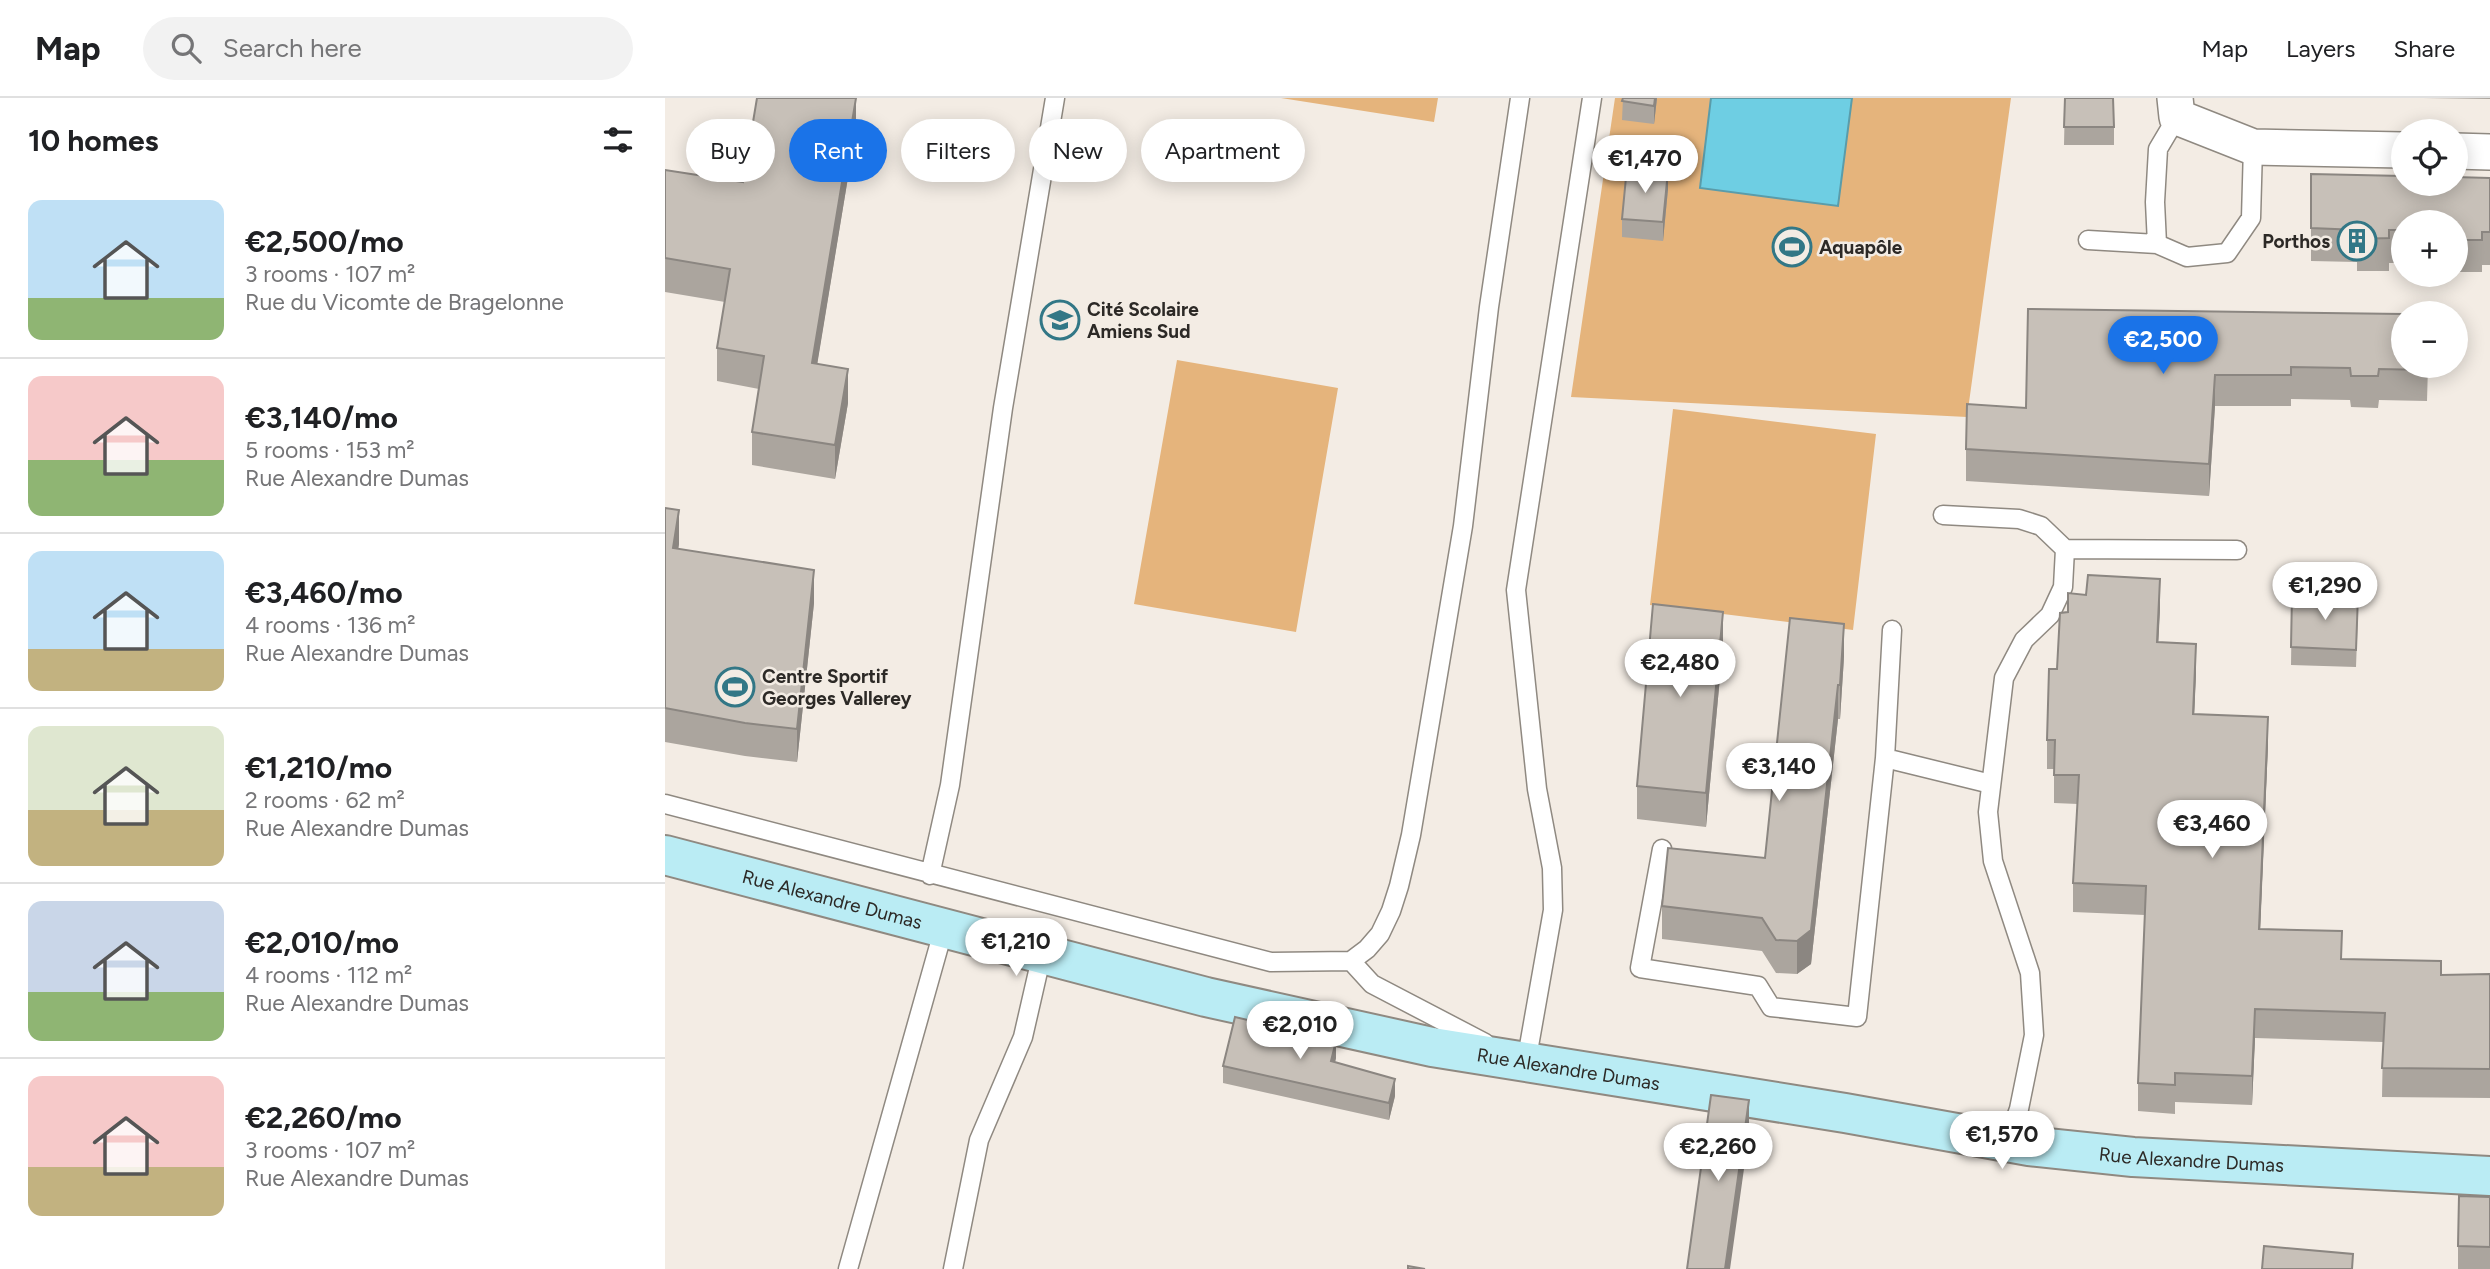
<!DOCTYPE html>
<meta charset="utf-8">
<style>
body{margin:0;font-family:Figtree,sans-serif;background:#f2f2f2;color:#202124;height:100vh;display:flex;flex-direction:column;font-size:26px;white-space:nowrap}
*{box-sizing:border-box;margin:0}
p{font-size:23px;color:#757577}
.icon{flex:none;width:38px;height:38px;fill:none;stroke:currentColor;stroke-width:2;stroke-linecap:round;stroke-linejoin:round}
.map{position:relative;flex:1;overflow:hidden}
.side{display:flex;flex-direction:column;background:#fff;width:665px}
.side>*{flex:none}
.banner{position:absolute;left:21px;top:21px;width:665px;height:63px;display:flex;gap:14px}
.tools{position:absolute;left:1726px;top:21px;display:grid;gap:14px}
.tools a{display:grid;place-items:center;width:77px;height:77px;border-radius:50%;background:#fff;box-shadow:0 4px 18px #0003;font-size:35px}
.price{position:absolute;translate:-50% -60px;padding:0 16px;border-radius:24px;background:#fff;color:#222;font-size:23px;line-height:46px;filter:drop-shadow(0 2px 4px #0008)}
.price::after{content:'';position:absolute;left:50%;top:42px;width:21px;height:16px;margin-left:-10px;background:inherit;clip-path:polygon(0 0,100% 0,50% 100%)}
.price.active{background:#1a73e8;color:#fff}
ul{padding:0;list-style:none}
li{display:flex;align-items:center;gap:21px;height:175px;padding:0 28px}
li+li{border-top:2px solid #e0e0e0}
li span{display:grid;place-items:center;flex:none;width:196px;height:140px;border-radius:14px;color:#555}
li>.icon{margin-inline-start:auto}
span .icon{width:84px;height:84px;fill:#fffc;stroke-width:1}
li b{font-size:30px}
h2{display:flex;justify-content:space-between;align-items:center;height:84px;padding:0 28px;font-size:30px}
.pill{padding:0 24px;border-radius:32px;background:#fff;box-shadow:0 4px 18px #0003;font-size:24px;line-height:63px}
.pill.active{background:#1a73e8;color:#fff}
header{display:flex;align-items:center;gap:42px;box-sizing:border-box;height:98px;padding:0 35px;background:#fff;border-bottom:2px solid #e0e0e0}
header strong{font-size:33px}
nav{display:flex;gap:38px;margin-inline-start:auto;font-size:24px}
.search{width:490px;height:63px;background:#f2f2f2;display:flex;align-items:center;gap:18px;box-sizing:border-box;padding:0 24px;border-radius:38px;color:#757577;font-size:26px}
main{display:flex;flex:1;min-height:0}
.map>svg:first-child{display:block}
.green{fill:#e5b47c}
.water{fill:#6ecee3;stroke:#5a9caa;stroke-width:2}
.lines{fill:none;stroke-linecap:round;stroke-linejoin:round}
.lane-casing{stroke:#8f8981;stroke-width:21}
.street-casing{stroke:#8f8981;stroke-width:38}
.secondary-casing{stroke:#8f8981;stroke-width:42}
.lane{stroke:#fff;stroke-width:18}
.street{stroke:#fff;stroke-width:35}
.secondary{stroke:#baecf4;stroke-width:38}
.wall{fill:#aba59e}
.shaded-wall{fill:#8b8681}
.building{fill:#c7c0b8;stroke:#8b8681;stroke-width:2}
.labels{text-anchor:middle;stroke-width:5;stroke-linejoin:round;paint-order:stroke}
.poi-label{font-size:19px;font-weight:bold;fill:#2c2926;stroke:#f3ece4;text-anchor:start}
.street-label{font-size:19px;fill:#2c2926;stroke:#f3ece4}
</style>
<header>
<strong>Map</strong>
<div class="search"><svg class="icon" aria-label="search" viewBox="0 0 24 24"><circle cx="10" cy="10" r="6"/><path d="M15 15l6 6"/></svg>Search here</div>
<nav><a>Map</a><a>Layers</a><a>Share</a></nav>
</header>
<main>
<section class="side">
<h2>10 homes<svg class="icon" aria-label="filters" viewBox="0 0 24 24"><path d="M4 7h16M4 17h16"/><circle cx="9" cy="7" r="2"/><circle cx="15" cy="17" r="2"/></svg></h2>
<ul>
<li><span style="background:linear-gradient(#bfe0f5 70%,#8fb573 0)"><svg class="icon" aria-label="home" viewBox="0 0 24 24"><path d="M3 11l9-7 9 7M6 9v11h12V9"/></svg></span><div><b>€2,500/mo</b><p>3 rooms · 107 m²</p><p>Rue du Vicomte de Bragelonne</p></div></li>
<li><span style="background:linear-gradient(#f6c9c9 60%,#8fb573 0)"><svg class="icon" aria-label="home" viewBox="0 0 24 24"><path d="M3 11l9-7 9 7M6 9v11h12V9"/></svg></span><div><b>€3,140/mo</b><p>5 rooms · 153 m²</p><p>Rue Alexandre Dumas</p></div></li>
<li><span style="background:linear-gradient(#bfe0f5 70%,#c2b280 0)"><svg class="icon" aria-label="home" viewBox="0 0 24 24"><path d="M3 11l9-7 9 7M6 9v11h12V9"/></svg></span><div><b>€3,460/mo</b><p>4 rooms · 136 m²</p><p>Rue Alexandre Dumas</p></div></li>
<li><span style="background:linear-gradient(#dfe7d0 60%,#c2b280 0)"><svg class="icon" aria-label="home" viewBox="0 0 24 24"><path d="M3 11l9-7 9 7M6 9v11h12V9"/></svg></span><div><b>€1,210/mo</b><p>2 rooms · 62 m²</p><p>Rue Alexandre Dumas</p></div></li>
<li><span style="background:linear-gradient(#c9d6e8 65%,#8fb573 0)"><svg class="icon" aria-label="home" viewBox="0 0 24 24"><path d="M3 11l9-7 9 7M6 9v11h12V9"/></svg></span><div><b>€2,010/mo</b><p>4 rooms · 112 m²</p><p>Rue Alexandre Dumas</p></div></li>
<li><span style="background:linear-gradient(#f6c9c9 65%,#c2b280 0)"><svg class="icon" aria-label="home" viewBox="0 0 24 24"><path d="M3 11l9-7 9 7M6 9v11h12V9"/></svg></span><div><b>€2,260/mo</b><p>3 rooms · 107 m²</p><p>Rue Alexandre Dumas</p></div></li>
</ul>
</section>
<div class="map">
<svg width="1825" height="1171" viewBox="0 0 1825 1171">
<rect width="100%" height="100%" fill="#f3ece4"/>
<!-- green -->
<path class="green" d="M616 0H773L769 24Z
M950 0H1346L1302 319 906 299Z
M512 262 673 290 631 534 469 506Z
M1008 311 1211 336 1188 532 985 507Z"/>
<!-- water -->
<path class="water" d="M1046 0H1187L1173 108 1035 90Z"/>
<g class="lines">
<defs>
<path id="lane" d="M1423 142 1492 146 1522 159 1562 155 1586 120 1588 49
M1492 146 1490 104 1493 51 1512 19
M1278 417 1354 421 1376 428 1400 451 1398 489 1385 517 1359 542 1339 580 1323 714 1328 763 1365 875 1369 937 1354 1011 1342 1044
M1400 451 1572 452
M1227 532 1220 660 1326 686
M0 706 606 864 686 863 702 851 715 836 726 813 734 788 746 737 798 428 824 209 855 0
M997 751 975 870 1093 888 1106 909 1192 919 1220 660
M265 777 285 687 338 310 390 0
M686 863 707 886 820 945
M857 964 861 965 888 812 887 770 872 691 851 492 927 0
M183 1171 279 830
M288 1171 314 1042 358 939 377 856"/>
<path id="street" d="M1510 0 1512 19 1588 49 1738 52
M1790 53 1825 54"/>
<g id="secondary">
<path id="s1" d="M0 757 541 899 767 949 1180 1015 1364 1048 1468 1059 1825 1078"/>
</g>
</defs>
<!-- lane casing -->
<use href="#lane" class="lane-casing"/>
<!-- street casing -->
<use href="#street" class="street-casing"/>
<!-- secondary casing -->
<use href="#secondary" class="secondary-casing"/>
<!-- lane -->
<use href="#lane" class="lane"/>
<!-- street -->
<use href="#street" class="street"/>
<!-- secondary -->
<use href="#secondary" class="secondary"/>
</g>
<!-- wall -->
<path class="wall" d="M958 0H992L989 26 957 22Z
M1400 0 1449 29V47H1399Z
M1758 0H1825V1Z
M191 31 152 266 183 305 170 381 87 367V334L94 291 52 283V250L60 204 0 194V72L78 84Z
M1646 76 1825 80V167H1817V174H1790V124H1738V165H1724V173H1692V164L1646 163Z
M1003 91 998 143 957 139V121Z
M1363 211 1763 268 1762 303 1714 302 1713 310 1686 309 1685 302 1626 301V308H1550L1544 398 1301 383V351L1361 310Z
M0 410 14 446 13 451 149 505 132 664 80 658 0 644Z
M1627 497 1693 514 1691 569 1626 567Z
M1495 510 1493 544 1531 575 1529 616 1603 647 1595 831 1677 861 1776 877 1825 876V1000L1717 999 1718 944 1590 940 1587 1007 1510 1004V1016L1473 1013V985L1480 817 1408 814V785L1413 706 1389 705V671H1382V642L1392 571Z
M1058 547 1041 729 972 721V688Z
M1179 559 1175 621H1173L1146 866 1132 876 1111 875 1097 853 997 841V808L1100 760Z
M671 960 670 964 730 998 724 1022 558 985V968Z
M1825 1099V1171H1793V1148Z"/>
<!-- shaded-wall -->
<path class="shaded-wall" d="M191 0V31L147 298V265Z
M990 0H992L989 26V8Z
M1003 73V91L998 143V124Z
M183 271V305L170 381V347Z
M1550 277V308L1544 398V366Z
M14 412V446L8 483V450Z
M149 472V505L132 664V631Z
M1495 481V510L1492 573V544Z
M1058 514V547L1041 729V695Z
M1179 526V559L1175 621V587Z
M1531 546V575L1528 645V616Z
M1173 587V621L1146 866 1132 876V843Z
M1603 619V647L1594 860V831Z
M1590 911V940L1587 1007V978Z
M671 943V960L666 980V963Z
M730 981V998L724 1022V1005Z
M1084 1002V1035L1065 1171H1060Z"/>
<!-- building -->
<path class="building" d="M92 0H191L147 265 183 271 170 347 87 334 99 258 52 250 65 171 0 160V72L78 84Z
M958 0H990L989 8 957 3Z
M1400 0H1448L1449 29H1399Z
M962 69 1003 73 998 124 957 121Z
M1646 76 1738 78V86H1790V79L1825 80V134H1817V142H1790V124H1738V132H1724V140L1692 141 1693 132 1646 130Z
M1363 211 1738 216V268H1762V272L1714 271 1713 278H1686L1685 270 1626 269V277H1550L1544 366 1301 351 1302 306 1361 310Z
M0 410 14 412 8 450 149 472 132 631 80 625 0 610Z
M1423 477 1495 481 1492 544 1531 546 1528 616 1603 619 1594 831 1677 833 1676 861 1776 863V877L1825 876V971L1717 970 1720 915 1590 911 1587 978 1510 975V987L1473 985 1481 788 1408 785 1414 677H1389L1390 642H1382L1384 571H1392L1395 515 1403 514V495L1421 497Z
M1627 497H1693L1691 552 1626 549Z
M988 506 1058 514 1041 695 972 688Z
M1125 520 1179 526 1175 587H1173L1146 832 1132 843 1111 842 1097 820 997 808 1003 750 1100 760Z
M570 919 671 943 666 963 730 981 724 1005 558 968Z
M1046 997 1084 1002 1060 1171H1022Z
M1794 1098 1825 1099V1149L1793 1148Z
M1599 1148 1688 1156 1687 1171H1597Z
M743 1168 760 1171H743Z"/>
<!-- icons -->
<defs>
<symbol id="building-ring" viewBox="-11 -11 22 22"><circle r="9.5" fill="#f3ece4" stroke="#327786" stroke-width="1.5"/><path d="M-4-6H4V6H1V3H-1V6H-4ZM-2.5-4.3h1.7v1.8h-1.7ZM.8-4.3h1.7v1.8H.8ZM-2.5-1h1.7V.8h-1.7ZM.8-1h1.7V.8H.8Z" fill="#327786"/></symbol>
<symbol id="stadium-ring" viewBox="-11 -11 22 22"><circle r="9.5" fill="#f3ece4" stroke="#327786" stroke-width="1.5"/><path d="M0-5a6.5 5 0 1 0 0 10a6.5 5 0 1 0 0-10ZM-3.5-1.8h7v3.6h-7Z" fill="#327786"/></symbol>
<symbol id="school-ring" viewBox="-11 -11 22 22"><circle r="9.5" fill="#f3ece4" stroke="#327786" stroke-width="1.5"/><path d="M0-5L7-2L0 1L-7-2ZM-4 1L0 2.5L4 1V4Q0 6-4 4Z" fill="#327786"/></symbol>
</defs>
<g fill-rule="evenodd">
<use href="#building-ring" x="1670" y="121" width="44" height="44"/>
<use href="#stadium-ring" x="1105" y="127" width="44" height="44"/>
<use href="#school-ring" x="373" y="200" width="44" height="44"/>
<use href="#stadium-ring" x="48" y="567" width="44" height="44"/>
</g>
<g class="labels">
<!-- poi labels -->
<g class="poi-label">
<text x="1665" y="150" text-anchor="end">Porthos</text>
<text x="1154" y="156">Aquapôle</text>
<text x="422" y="218">Cité Scolaire<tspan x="422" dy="22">Amiens Sud</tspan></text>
<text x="97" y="585">Centre Sportif<tspan x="97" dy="22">Georges Vallerey</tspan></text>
</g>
<!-- street labels -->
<g class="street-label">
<text dy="7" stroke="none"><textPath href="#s1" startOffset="173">Rue Alexandre Dumas</textPath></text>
<text dy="7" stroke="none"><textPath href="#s1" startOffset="929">Rue Alexandre Dumas</textPath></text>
<text dy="7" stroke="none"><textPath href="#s1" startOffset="1559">Rue Alexandre Dumas</textPath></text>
</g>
</g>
</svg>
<div class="tools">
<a><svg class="icon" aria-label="locate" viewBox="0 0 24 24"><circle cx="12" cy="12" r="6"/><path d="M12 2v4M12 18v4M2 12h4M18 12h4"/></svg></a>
<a>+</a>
<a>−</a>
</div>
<b class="price" style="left:980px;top:97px">€1,470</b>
<b class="price active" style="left:1498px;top:278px">€2,500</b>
<b class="price" style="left:1660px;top:524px">€1,290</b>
<b class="price" style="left:1015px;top:601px">€2,480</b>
<b class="price" style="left:1114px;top:705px">€3,140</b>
<b class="price" style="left:1547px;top:762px">€3,460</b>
<b class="price" style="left:351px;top:880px">€1,210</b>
<b class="price" style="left:635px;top:963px">€2,010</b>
<b class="price" style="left:1337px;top:1073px">€1,570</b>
<b class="price" style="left:1053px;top:1085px">€2,260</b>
<div class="banner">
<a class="pill">Buy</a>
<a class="pill active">Rent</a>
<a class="pill">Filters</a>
<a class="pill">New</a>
<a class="pill">Apartment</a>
</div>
</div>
</main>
